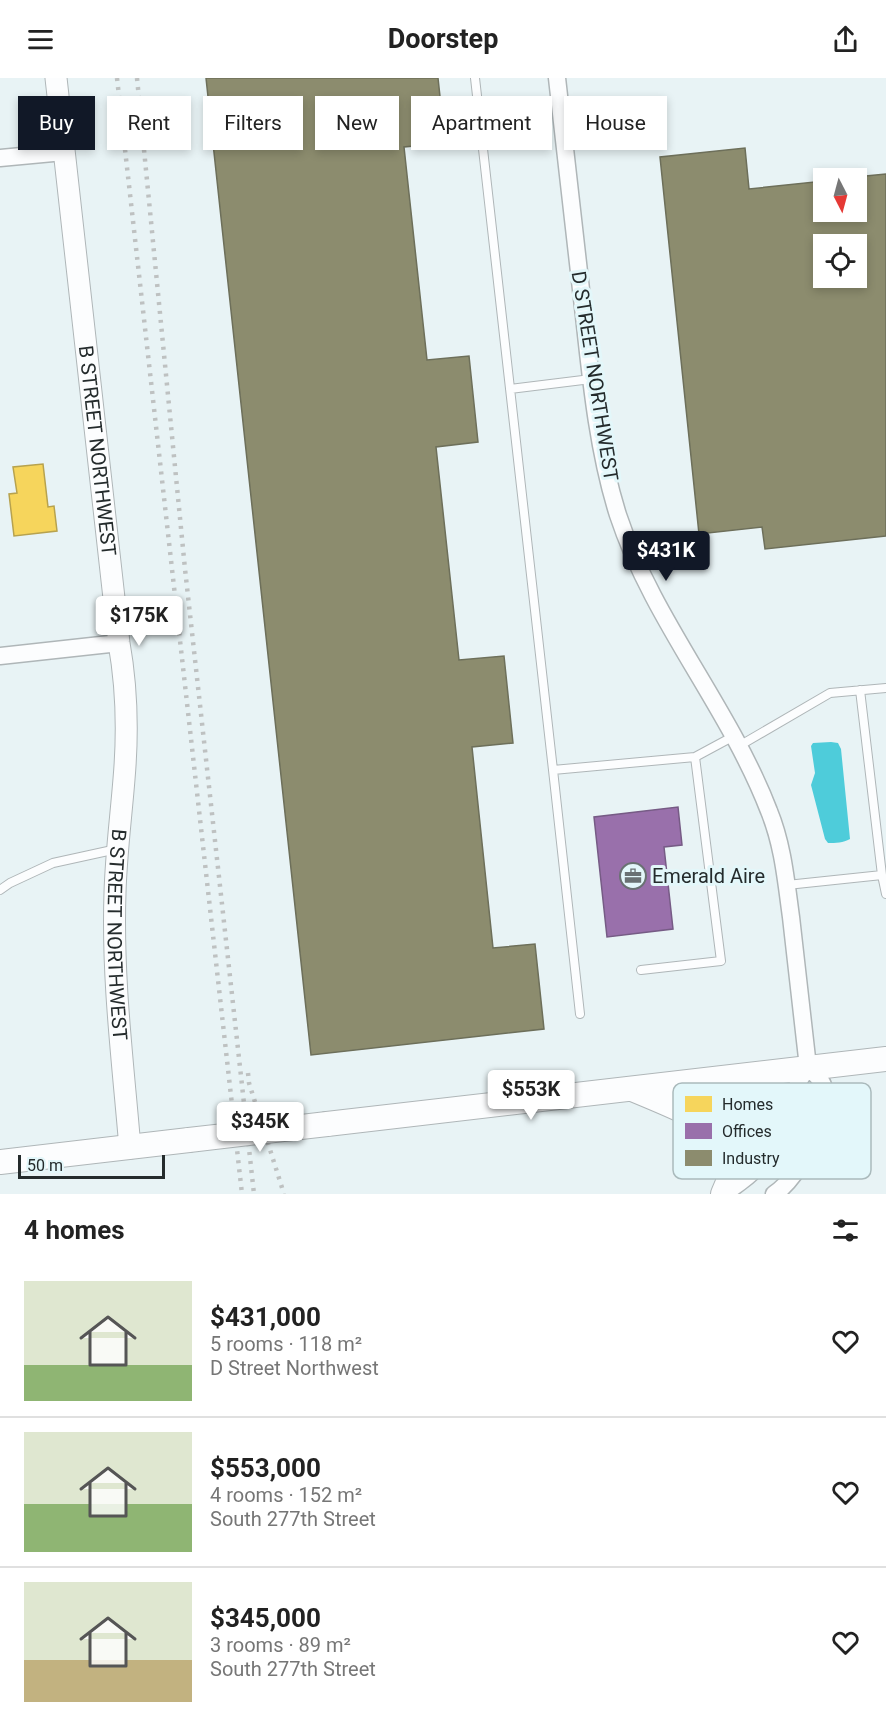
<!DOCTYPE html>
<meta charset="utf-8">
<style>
body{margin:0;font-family:Roboto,sans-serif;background:#f6f6f6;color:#222;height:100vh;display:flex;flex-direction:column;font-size:22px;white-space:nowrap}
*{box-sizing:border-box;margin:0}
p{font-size:20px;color:#767676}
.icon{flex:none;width:33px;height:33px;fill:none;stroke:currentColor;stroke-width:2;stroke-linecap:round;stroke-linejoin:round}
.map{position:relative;height:1116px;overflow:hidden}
.details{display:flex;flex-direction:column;background:#fff;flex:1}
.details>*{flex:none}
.guide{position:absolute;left:18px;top:18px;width:850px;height:54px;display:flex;gap:12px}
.needle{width:39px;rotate:174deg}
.buttons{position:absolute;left:813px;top:90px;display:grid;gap:12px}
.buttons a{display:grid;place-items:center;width:54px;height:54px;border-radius:0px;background:#fff;box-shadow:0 3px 9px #0003;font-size:30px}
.scale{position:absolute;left:18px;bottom:15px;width:147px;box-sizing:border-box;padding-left:6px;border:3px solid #242b2c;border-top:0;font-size:16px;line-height:21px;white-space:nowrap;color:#242b2c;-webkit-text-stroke:4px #e3f7fa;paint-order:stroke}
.price{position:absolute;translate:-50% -51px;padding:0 14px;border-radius:6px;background:#fff;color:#222;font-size:20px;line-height:39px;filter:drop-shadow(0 2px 3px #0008)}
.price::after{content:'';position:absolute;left:50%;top:36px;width:18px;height:14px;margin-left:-9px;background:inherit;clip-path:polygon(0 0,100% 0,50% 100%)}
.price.selected{background:#111827;color:#fff}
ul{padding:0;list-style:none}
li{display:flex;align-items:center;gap:18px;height:150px;padding:0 24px}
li+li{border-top:2px solid #e0e0e0}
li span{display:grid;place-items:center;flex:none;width:168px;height:120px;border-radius:0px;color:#555}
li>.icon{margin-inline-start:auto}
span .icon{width:72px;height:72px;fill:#fffc;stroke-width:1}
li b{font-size:26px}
h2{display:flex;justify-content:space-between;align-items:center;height:72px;padding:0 24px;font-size:26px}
.chip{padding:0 21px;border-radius:0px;background:#fff;box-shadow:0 3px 9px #0003;font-size:21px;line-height:54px}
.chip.selected{background:#111827;color:#fff}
header{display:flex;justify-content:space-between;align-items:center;height:78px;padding:0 24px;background:#fff;font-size:27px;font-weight:700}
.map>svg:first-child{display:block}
.water{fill:#4eccda}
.homes{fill:#f6d55c;stroke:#b7a24e;stroke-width:1.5}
.offices{fill:#9970ab;stroke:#765b85;stroke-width:1.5}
.industry{fill:#8c8c6e;stroke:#6d6f5a;stroke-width:1.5;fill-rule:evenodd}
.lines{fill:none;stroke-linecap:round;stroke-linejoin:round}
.service-casing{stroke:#afb6b8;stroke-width:10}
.minor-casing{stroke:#afb6b8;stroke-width:19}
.tertiary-casing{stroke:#afb6b8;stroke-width:23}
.secondary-casing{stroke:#afb6b8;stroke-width:26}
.service{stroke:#fcfdfe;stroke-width:8}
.minor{stroke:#fcfdfe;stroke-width:16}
.tertiary{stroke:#fcfdfe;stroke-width:21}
.secondary{stroke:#fcfdfe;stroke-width:24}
.rail{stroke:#bec1c1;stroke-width:4.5;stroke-dasharray:3 6;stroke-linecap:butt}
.secondary-bridge-casing{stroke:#afb6b8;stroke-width:26;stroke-linecap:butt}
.secondary-bridge{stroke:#fcfdfe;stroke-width:24}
.labels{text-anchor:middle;stroke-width:6;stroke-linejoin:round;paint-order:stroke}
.street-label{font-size:20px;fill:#242b2c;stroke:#e3f7fa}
.poi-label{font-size:20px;fill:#242b2c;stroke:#e3f7fa;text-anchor:start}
.key{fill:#e3f7fa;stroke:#aababc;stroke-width:1.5}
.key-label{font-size:16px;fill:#242b2c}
</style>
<header><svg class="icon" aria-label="menu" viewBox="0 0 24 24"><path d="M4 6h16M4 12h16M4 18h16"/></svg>Doorstep<svg class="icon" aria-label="share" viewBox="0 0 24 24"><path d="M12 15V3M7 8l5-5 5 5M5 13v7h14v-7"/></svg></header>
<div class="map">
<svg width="886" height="1116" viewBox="0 0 886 1116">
<rect width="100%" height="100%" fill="#e8f3f5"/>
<!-- water -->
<path class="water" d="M831 664 838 665 841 671 850 761C843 765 836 765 828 765L825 761 811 707 815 695 811 668 813 665Z"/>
<!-- homes -->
<path class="homes" d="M43 386 48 429 54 428 57 453 14 458 9 416 17 415 13 389Z"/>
<!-- offices -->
<path class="offices" d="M678 729 682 767 664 769 673 851 607 859 594 739Z"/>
<!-- industry -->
<path class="industry" d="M206 0H438L445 65 404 69 427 282 469 278 478 364 436 369 459 582 504 578 513 665 472 669 493 870 535 866 544 951 311 977Z
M745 70 749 111 824 103V134H856V100H845L886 96V458L765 471 762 449 699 456 660 79ZM824 166H856V200H824Z"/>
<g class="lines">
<defs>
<path id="service" d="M475 0 553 692
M510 311 591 301
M860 612 882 797
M739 668 830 615 886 610
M787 807 882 797 886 816
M0 812 10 805 53 785 117 771
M641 892 721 883 695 679 734 658
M580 936 553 692 695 679"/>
<path id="minor" d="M557 0C566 79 575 158 584 238 591 303 598 374 618 437 653 543 729 629 769 733 783 767 786 803 791 839 797 889 802 939 808 989
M0 80 64 74
M0 578 119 565
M723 1116C758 1094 778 1072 793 1032 796 1024 795 1013 798 1005 800 1000 805 994 808 989
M774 1116C800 1100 831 1036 823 1007 821 1000 812 994 808 989"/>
<g id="tertiary">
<path id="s1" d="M56 0 119 565C127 610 128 655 124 701 121 739 116 777 115 815 112 900 123 985 130 1070"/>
</g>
<path id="secondary" d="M632 1011C649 1018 666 1025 683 1033 728 1052 746 1066 723 1116
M327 1046 886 981
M0 1084 189 1062"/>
</defs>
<!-- service casing -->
<use href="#service" class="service-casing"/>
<!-- minor casing -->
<use href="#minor" class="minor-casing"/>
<!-- tertiary casing -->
<use href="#tertiary" class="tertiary-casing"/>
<!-- secondary casing -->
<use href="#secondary" class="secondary-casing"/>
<!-- service -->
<use href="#service" class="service"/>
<!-- minor -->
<use href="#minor" class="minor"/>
<!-- tertiary -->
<use href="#tertiary" class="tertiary"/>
<!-- secondary -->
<use href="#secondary" class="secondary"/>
<!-- rail -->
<path class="rail" d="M117 0 242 1116
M137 0 185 491 254 1116
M248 995 249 1005 284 1116"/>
<defs>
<path id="secondary-bridge" d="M189 1062 327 1046"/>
</defs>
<!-- secondary-bridge casing -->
<use href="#secondary-bridge" class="secondary-bridge-casing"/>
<!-- secondary-bridge -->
<use href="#secondary-bridge" class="secondary-bridge"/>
</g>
<!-- icons -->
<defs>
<symbol id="office-ring" viewBox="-11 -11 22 22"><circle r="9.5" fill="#e3f7fa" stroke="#697172" stroke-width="1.5"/><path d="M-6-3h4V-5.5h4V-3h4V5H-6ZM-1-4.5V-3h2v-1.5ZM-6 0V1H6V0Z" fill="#697172"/></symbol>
</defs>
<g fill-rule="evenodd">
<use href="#office-ring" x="618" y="783" width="30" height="30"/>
</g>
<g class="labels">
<!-- street labels -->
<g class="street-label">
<text transform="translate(595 298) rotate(81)" y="7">D STREET NORTHWEST</text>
<text dy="7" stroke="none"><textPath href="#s1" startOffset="375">B STREET NORTHWEST</textPath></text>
<text dy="7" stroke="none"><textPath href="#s1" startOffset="861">B STREET NORTHWEST</textPath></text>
</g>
<!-- poi labels -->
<g class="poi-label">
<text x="652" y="805">Emerald Aire</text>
</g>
</g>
<!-- legend -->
<rect x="673" y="1005" width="198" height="96" rx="9" class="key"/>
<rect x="685" y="1018" width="27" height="16" fill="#f6d55c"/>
<rect x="685" y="1045" width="27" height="16" fill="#9970ab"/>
<rect x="685" y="1072" width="27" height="16" fill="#8c8c6e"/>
<g class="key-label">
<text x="722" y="1032">Homes</text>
<text x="722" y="1059">Offices</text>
<text x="722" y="1086">Industry</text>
</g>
</svg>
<div class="buttons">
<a><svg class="needle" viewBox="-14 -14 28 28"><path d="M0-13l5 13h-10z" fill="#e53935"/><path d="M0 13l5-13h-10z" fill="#767676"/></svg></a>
<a><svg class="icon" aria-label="locate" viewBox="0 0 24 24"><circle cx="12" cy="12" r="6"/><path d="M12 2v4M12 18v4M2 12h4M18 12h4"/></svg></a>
</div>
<div class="scale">50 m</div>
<b class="price selected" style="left:666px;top:504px">$431K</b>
<b class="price" style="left:139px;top:569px">$175K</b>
<b class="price" style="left:531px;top:1043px">$553K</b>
<b class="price" style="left:260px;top:1075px">$345K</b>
<div class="guide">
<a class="chip selected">Buy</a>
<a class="chip">Rent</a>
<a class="chip">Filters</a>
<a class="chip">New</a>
<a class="chip">Apartment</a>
<a class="chip">House</a>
</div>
</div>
<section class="details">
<h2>4 homes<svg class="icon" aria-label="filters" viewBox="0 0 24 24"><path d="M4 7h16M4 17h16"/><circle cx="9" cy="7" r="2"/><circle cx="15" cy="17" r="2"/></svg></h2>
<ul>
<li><span style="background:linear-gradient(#dfe7d0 70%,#8fb573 0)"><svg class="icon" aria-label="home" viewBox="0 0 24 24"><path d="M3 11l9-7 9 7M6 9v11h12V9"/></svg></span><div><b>$431,000</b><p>5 rooms · 118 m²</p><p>D Street Northwest</p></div><svg class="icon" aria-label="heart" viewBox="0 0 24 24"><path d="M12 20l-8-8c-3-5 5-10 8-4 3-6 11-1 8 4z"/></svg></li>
<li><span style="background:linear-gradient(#dfe7d0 60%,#8fb573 0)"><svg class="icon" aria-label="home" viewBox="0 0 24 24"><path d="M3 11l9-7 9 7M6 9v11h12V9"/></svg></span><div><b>$553,000</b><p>4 rooms · 152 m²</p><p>South 277th Street</p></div><svg class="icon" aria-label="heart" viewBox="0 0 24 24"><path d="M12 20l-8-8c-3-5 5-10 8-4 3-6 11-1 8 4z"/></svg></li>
<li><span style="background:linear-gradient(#dfe7d0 65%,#c2b280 0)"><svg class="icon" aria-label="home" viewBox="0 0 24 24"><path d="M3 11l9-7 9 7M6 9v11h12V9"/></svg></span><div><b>$345,000</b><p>3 rooms · 89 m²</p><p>South 277th Street</p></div><svg class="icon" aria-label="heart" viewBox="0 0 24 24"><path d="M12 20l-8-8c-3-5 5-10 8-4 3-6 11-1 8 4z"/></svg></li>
</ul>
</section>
